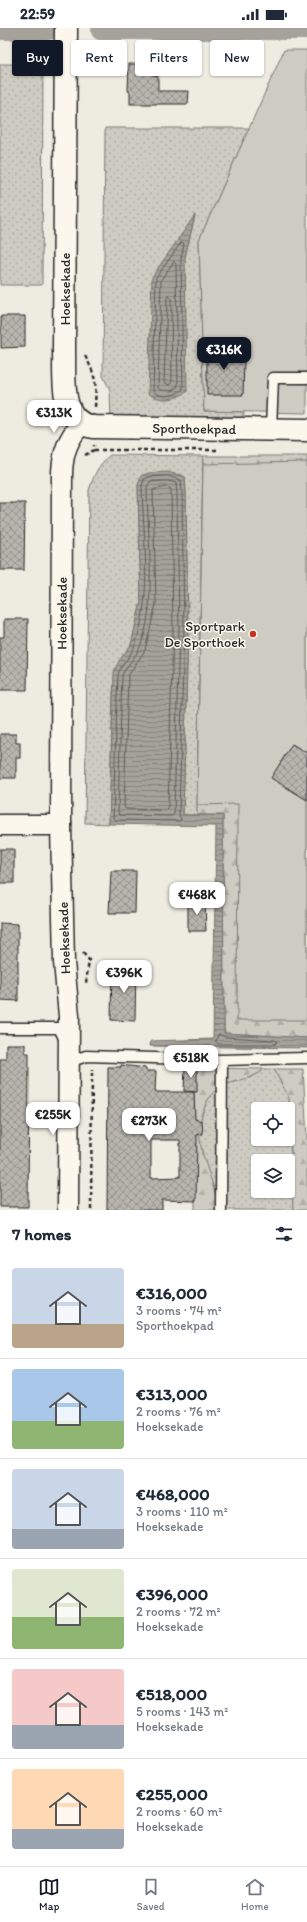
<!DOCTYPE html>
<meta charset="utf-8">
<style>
body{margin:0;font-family:Itim,sans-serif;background:#f6f6f7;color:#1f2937;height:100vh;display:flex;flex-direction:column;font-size:15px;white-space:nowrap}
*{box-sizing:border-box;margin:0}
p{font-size:13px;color:#747a83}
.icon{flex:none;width:22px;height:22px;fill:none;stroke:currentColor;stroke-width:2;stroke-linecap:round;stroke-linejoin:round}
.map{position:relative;height:1182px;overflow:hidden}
.drawer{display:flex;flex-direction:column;background:#fff;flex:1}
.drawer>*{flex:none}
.banner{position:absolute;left:12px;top:12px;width:283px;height:36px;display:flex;gap:8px}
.controls{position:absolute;left:251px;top:1074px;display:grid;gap:8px}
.controls a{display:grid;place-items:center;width:44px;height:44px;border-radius:4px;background:#fff;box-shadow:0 1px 3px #0004;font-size:20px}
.price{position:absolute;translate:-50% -34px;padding:0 9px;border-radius:8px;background:#fff;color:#222;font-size:13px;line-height:26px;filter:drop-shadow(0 1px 2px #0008)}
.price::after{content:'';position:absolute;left:50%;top:24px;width:12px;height:9px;margin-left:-6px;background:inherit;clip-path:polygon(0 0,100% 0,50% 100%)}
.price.current{background:#111827;color:#fff}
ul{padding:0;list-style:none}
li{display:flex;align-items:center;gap:12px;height:100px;padding:0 12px}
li+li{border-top:1px solid #e0e1e3}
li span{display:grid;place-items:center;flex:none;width:112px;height:80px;border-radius:4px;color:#555}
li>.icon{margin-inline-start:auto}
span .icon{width:48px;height:48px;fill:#fffc;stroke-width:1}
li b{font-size:17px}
h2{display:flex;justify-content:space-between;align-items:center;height:48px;padding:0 12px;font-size:17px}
.chip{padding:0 14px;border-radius:4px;background:#fff;box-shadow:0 1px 3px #0004;font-size:14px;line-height:36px}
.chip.current{background:#111827;color:#fff}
.status{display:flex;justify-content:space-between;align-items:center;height:28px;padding:0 20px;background:#fff;direction:ltr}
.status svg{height:11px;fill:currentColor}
.menu{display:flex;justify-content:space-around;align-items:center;height:56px;border-top:1px solid #e0e1e3;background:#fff;font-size:11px;color:#747a83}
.menu a{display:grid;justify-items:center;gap:2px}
.menu .current{color:#111827}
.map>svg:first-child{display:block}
.grass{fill:url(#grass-dots);stroke:#7c7b76;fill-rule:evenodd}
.forest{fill:url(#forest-firs);stroke:#7c7b76}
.park{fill:#cecbc2;stroke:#7c7b76}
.water{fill:url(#water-rules);stroke:#74726e}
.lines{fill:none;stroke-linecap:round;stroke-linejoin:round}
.shore{stroke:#5b5b57;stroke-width:1}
.canal{stroke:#a4a29a;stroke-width:18}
.building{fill:url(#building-cross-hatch);stroke:#2b2b2b;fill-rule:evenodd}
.lane-casing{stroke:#2b2b2b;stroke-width:13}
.street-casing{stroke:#2b2b2b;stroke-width:23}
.secondary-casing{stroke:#2b2b2b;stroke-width:25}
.path{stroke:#2b2b2b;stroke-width:2.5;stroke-dasharray:4 3;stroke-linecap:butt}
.lane{stroke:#fbf7ec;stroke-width:10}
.street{stroke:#fbf7ec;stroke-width:20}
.secondary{stroke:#fbf7ec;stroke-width:22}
.poi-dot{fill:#c8321e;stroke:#fbf7ec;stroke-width:1.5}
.labels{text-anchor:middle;stroke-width:3;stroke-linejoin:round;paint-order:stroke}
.street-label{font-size:14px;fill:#2b2b2b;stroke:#fbf7ec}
.poi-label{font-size:14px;fill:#2b2b2b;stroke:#fbf7ec;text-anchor:end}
</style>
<div class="status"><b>22:59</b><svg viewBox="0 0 49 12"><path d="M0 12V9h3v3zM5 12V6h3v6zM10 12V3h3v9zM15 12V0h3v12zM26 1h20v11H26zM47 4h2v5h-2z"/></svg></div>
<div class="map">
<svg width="307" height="1182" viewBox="0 0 307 1182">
<defs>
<pattern id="grass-dots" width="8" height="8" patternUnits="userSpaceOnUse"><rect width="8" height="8" fill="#cecbc2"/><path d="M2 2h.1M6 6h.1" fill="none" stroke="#b1aea7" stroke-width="1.8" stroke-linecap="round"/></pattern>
<pattern id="forest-firs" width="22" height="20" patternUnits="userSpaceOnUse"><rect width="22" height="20" fill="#cecbc2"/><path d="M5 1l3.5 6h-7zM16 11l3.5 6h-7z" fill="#b1aea7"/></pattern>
<pattern id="water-rules" width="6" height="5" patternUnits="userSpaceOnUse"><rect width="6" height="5" fill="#a4a29a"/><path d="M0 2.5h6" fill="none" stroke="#86847e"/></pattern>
<pattern id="building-cross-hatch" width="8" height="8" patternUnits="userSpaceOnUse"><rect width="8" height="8" fill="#b8b5ae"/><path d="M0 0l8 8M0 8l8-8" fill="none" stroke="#96938e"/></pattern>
</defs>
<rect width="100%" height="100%" fill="#eeebe0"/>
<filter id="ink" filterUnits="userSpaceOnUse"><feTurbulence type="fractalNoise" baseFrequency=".025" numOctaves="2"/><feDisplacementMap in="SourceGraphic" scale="8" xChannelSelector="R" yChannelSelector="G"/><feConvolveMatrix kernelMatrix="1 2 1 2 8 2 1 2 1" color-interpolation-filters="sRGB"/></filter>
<g filter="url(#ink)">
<!-- grass -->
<path class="grass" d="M0 36H43L42 257H0Z
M105 100H249L199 212 204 383 244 384V387L237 392 111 393 110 362 103 348ZM195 188 185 229 152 249Z
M110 427 203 428 197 787H183L188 601 186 465 185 449 179 446 138 457 141 574 131 617 119 633 113 664 109 796 85 795 89 462C94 447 98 437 110 427Z
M264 1041H274L289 1070 293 1182H217C216 1153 196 1125 199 1096 199 1091 202 1086 204 1081 206 1074 211 1066 217 1061 232 1051 252 1053 264 1041ZM258 1081H288V1111H258ZM258 1133H288V1163H258Z"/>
<!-- forest -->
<path class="forest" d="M203 428H307V1010L224 1005 223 788 197 787Z
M194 1040 264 1041C252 1053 232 1051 217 1061 211 1066 206 1074 204 1081 189 1119 216 1145 217 1182H195Z
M274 1041H303L307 1110V1182H293L289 1070Z"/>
<!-- park -->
<path class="park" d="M284 22H307V385L204 383 199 212Z
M307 434V992H237L238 776 197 777 203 436Z"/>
<!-- water -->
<path class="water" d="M195 187 185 229 187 364C173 372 163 374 148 366L152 249Z
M168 444 185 449 186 465 188 601 183 787H223L224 1005 307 1010V1020L150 1018 151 1013 213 1011 216 798 109 796 114 644 119 633 131 617 141 574 138 457 141 448 148 445Z"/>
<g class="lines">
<!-- shore -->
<path class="shore" d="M182 214 184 216 181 230 183 361C175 368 161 371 153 363L156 250Z
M174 234 176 236 178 358 171 363 160 362 158 360 161 252Z
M169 268 171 270 172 354 169 357 164 354 167 270Z
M168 448 181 452 182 465 184 601 179 786 181 792 179 793 115 792 113 790 118 646C122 635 132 627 135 617 153 567 143 510 142 458L144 451 149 449Z
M168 453 176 455 177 465 179 601 174 786 172 788 120 787 118 785 122 647C127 637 135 630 139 621 158 582 147 503 147 459L150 454Z
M167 459 171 461V465L173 601 168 780 166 782 126 781 124 779 128 648 145 622 156 576 153 462Z
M219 1006 225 1009 275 1012 277 1014 275 1016H218L216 1014Z"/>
<!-- canal -->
<path class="canal" d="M0 3H49
M100 3H307"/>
</g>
<!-- building -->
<path class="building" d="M129 36H153V47L158 48V63H189L188 76H130V64L128 63Z
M1 288H25V319L1 320Z
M207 315H234V331H244L243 367H207Z
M0 475H25L24 542H0Z
M4 591H28L27 662H0V609H4Z
M0 706H16V715H20V730H16V750H0Z
M292 716 307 725V772L271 750Z
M0 821H14V855H0Z
M111 843H136L135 885H109Z
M188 872H205L206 903H188Z
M0 895 18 896V973L0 972Z
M112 939H136L135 993 111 992Z
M6 1016H25V1025H29L28 1179H0V1031H6Z
M121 1037 146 1040V1043H156L155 1064H194L195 1091 202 1093 203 1106 197 1107 196 1173 162 1172V1182H107L108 1039H121ZM151 1112H180V1149L151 1150Z
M185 1037 197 1038V1064L184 1063Z"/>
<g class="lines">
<defs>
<path id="lane" d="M271 402 273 350H307
M0 1000H59L65 1012
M69 1034 86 1028 222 1032 307 1030
M221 1182 222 1032"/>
<g id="street">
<path d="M0 797H61"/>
<path id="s1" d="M68 1182 69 988 64 934 61 797 62 444C63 424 68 411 81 396"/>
</g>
<g id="secondary">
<path id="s2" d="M66 0 64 323C65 349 58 395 94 399L307 402"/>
</g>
</defs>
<!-- lane casing -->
<use href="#lane" class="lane-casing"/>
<!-- street casing -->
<use href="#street" class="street-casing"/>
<!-- secondary casing -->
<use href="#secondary" class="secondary-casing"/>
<!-- path -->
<path class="path" d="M85 328C97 349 96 356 95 380
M94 422H219
M85 427 94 422V417
M83 925 89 932 86 955
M91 1182 92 1041"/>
<!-- lane -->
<use href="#lane" class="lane"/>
<!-- street -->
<use href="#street" class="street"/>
<!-- secondary -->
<use href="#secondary" class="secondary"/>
</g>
</g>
<!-- markers -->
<circle class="poi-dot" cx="253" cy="606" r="4"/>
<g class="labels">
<!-- street labels -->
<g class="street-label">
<text transform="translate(65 261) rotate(-90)" y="5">Hoeksekade</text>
<text dy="5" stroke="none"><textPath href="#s2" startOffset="514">Sporthoekpad</textPath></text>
<text dy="5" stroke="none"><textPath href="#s1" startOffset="597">Hoeksekade</textPath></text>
<text transform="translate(64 910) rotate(-92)" y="5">Hoeksekade</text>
</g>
<!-- poi labels -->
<g class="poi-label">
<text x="245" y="603">Sportpark<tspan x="245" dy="16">De Sporthoek</tspan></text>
</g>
</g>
</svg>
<div class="controls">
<a><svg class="icon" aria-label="locate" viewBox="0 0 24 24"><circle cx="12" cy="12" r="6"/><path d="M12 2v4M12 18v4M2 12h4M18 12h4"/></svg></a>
<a><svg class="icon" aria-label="layers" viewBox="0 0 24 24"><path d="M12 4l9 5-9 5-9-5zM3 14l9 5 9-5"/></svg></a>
</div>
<b class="price current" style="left:224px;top:343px">€316K</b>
<b class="price" style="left:54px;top:406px">€313K</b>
<b class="price" style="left:197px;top:888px">€468K</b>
<b class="price" style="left:124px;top:966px">€396K</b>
<b class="price" style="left:191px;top:1051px">€518K</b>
<b class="price" style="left:53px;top:1108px">€255K</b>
<b class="price" style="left:149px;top:1114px">€273K</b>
<div class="banner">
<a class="chip current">Buy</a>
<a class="chip">Rent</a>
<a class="chip">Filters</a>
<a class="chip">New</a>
</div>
</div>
<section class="drawer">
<h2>7 homes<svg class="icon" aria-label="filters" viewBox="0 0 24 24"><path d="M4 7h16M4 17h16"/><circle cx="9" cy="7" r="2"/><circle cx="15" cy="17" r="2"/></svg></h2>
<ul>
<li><span style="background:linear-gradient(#c9d6e8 70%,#b9a48a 0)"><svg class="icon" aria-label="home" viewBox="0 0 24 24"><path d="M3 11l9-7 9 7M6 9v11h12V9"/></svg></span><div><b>€316,000</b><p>3 rooms · 74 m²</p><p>Sporthoekpad</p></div></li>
<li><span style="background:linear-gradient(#a9c7e8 65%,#8fb573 0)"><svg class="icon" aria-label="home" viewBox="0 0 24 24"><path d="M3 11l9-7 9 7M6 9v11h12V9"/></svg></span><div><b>€313,000</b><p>2 rooms · 76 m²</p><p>Hoeksekade</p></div></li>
<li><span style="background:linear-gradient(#c9d6e8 75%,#9aa5b1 0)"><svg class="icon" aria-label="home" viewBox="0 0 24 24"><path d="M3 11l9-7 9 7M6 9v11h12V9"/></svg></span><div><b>€468,000</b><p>3 rooms · 110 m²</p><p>Hoeksekade</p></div></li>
<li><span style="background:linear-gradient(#dfe7d0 60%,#8fb573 0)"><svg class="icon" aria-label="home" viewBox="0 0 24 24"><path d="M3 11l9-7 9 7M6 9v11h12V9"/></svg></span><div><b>€396,000</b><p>2 rooms · 72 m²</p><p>Hoeksekade</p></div></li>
<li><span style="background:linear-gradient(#f6c9c9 70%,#9aa5b1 0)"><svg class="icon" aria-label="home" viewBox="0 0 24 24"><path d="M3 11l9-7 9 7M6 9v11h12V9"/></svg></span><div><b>€518,000</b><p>5 rooms · 143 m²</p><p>Hoeksekade</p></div></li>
<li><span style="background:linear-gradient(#ffd9b3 75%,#9aa5b1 0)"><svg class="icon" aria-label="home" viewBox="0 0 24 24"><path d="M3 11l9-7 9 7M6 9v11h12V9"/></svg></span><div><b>€255,000</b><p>2 rooms · 60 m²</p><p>Hoeksekade</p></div></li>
</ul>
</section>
<nav class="menu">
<a class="current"><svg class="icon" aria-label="map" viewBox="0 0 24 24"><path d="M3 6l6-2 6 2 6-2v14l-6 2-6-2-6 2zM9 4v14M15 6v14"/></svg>Map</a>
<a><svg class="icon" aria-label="saved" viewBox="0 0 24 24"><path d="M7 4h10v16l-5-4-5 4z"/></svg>Saved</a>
<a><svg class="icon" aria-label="home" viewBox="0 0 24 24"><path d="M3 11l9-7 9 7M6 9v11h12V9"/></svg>Home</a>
</nav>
